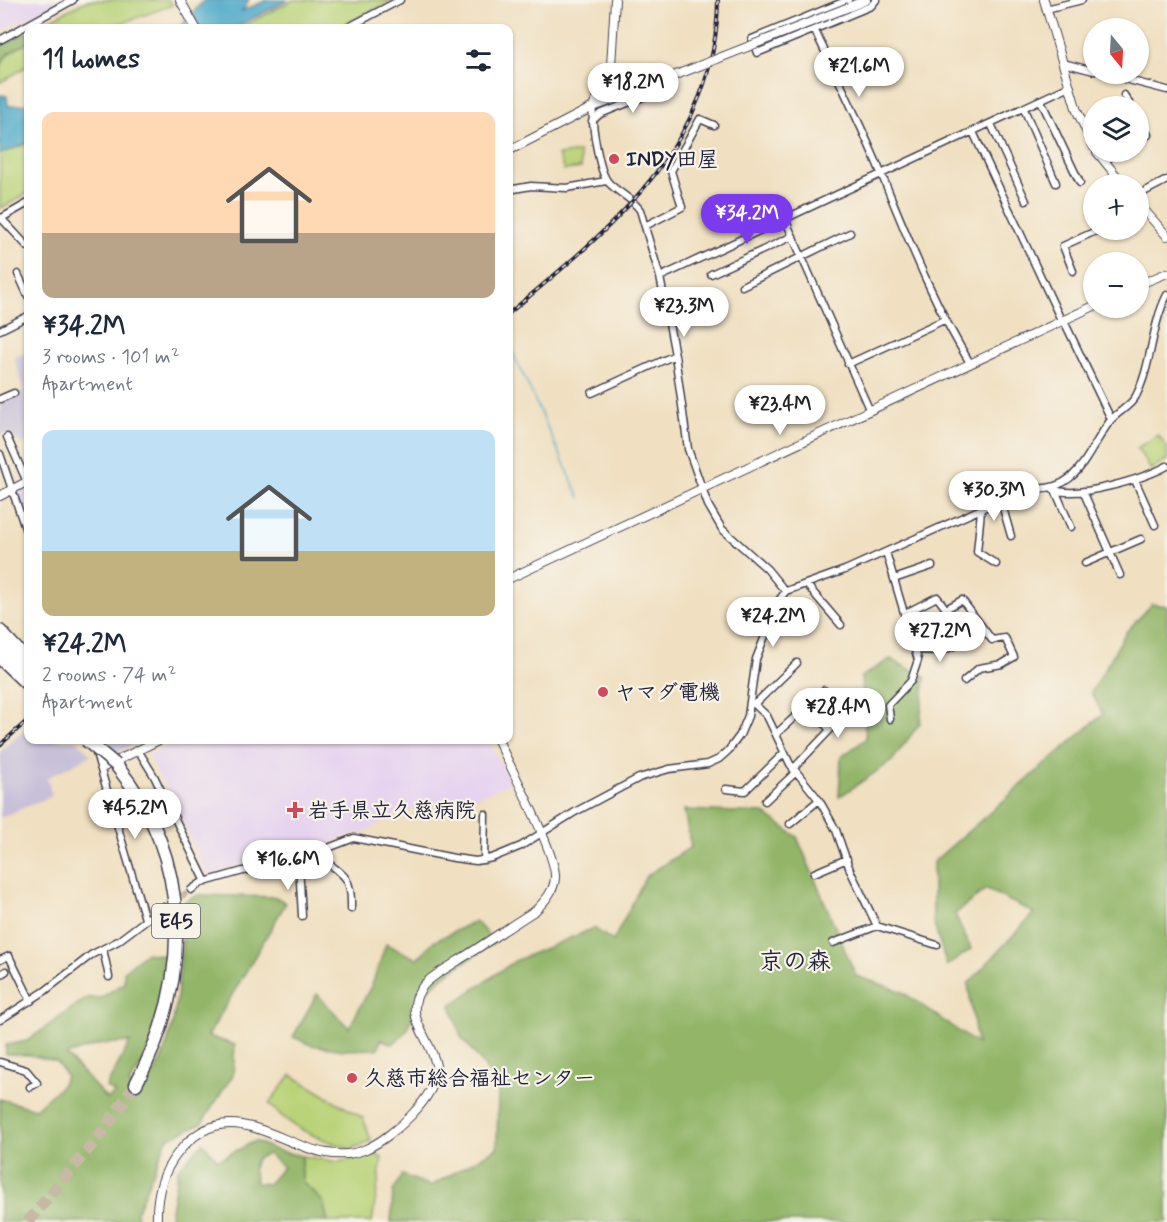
<!DOCTYPE html>
<meta charset="utf-8">
<style>
body{margin:0;font-family:Mynerve,"Klee One",sans-serif;background:#f6f6f7;color:#1f2937;height:100vh;display:flex;flex-direction:column;font-size:22px;white-space:nowrap}
*{box-sizing:border-box;margin:0}
p{font-size:20px;color:#747a83}
.icon{flex:none;width:33px;height:33px;fill:none;stroke:currentColor;stroke-width:2;stroke-linecap:round;stroke-linejoin:round}
.map{position:relative;flex:1;overflow:hidden}
.side{position:absolute;left:24px;top:24px;width:489px;height:720px;display:flex;flex-direction:column;background:#fff;border-radius:12px;box-shadow:0 2px 4px #0004}
.side>*{flex:none}
.needle{width:39px;rotate:162deg}
.buttons{position:absolute;left:1083px;top:18px;display:grid;gap:12px}
.buttons a{display:grid;place-items:center;width:66px;height:66px;border-radius:50%;background:#fff;box-shadow:0 2px 4px #0004;font-size:30px}
.price{position:absolute;translate:-50% -51px;padding:0 14px;border-radius:21px;background:#fff;color:#222;font-size:20px;line-height:39px;filter:drop-shadow(0 2px 3px #0008)}
.price::after{content:'';position:absolute;left:50%;top:36px;width:18px;height:14px;margin-left:-9px;background:inherit;clip-path:polygon(0 0,100% 0,50% 100%)}
.price.current{background:#7c3aed;color:#fff}
ul{padding:0;list-style:none}
li{display:grid;align-content:center;gap:12px;height:318px;padding:0 18px}
li span{display:grid;place-items:center;height:186px;border-radius:12px;color:#555}
li>.icon{margin-inline-start:auto}
span .icon{width:108px;height:108px;fill:#fffc;stroke-width:1}
li b{font-size:26px}
h2{display:flex;justify-content:space-between;align-items:center;height:72px;padding:0 18px;font-size:26px}
.map>svg:first-child{display:block}
.built{fill:#e6d3f0}
.industrial{fill:#c8c0d8}
.green{fill:#b9d378;stroke:#6e7a5a;stroke-width:1.5}
.forest{fill:#92b568;stroke:#5a6c52;stroke-width:1.5;fill-rule:evenodd}
.water{fill:#49a7c8;stroke:#366482;stroke-width:1.5}
.lines{fill:none;stroke-linecap:round;stroke-linejoin:round}
.stream{stroke:#49a7c8;stroke-width:1.5}
.minor-tunnel{stroke:#c7b9a5;stroke-width:6;stroke-dasharray:6 3;stroke-linecap:butt}
.motorway-tunnel{stroke:#c7b9a5;stroke-width:12;stroke-dasharray:12 6;stroke-linecap:butt}
.minor-casing{stroke:#413e4f;stroke-width:9}
.tertiary-casing{stroke:#413e4f;stroke-width:10}
.motorway-casing{stroke:#413e4f;stroke-width:15}
.minor{stroke:#fff;stroke-width:6}
.tertiary{stroke:#fff;stroke-width:8}
.motorway{stroke:#fff;stroke-width:12}
.rail-casing{stroke:#22223b;stroke-width:4}
.rail{stroke:#f7f3e8;stroke-width:1.5;stroke-dasharray:4.5;stroke-linecap:butt}
.tertiary-bridge-casing{stroke:#413e4f;stroke-width:10;stroke-linecap:butt}
.motorway-bridge-casing{stroke:#413e4f;stroke-width:15;stroke-linecap:butt}
.tertiary-bridge{stroke:#fff;stroke-width:8}
.motorway-bridge{stroke:#fff;stroke-width:12}
.poi-dot{fill:#d1495b;stroke:#f7f3e8;stroke-width:2}
.labels{text-anchor:middle;stroke-width:4.5;stroke-linejoin:round;paint-order:stroke}
.shield{fill:#f7f3e8;stroke:#62616f;stroke-width:1.5}
.shield-label{font-size:20px;font-weight:bold;fill:#22223b}
.poi-label{font-size:21px;font-weight:bold;fill:#22223b;stroke:#f7f3e8;text-anchor:start}
.quarter-label{font-size:24px;font-weight:bold;fill:#22223b;stroke:#f7f3e8}
</style>
<div class="map">
<svg width="1167" height="1222" viewBox="0 0 1167 1222">
<rect width="100%" height="100%" fill="#f7f3e8"/>
<filter id="ink" filterUnits="userSpaceOnUse"><feTurbulence type="fractalNoise" baseFrequency=".0167" numOctaves="2"/><feDisplacementMap in="SourceGraphic" scale="12" xChannelSelector="R" yChannelSelector="G"/><feConvolveMatrix kernelMatrix="1 2 1 2 8 2 1 2 1" color-interpolation-filters="sRGB"/></filter>
<filter id="wash" filterUnits="userSpaceOnUse"><feTurbulence type="fractalNoise" baseFrequency=".008" numOctaves="4" result="noise"/><feDisplacementMap in="SourceGraphic" scale="24" xChannelSelector="R" yChannelSelector="G"/><feGaussianBlur stdDeviation="1.35" result="paint"/><feColorMatrix in="noise" values="0 0 0 0 0 0 0 0 0 0 0 0 0 0 0 0 0 1.4 0 .05"/><feComposite in="paint" operator="in"/></filter>
<g filter="url(#wash)">
<rect width="100%" height="100%" fill="#f0dfc0"/>
<!-- built -->
<path class="built" d="M0 0H61L0 32Z
M28 487V532L15 494Z
M180 740H489L510 783 462 803 426 806 391 817 363 833H356L317 848 312 854 285 861 241 864 207 876 180 815 148 755Z"/>
<!-- industrial -->
<path class="industrial" d="M28 352V441L23 444 4 433 0 435V401L23 391 15 357Z
M28 727V740H77L91 755 47 778 52 796 0 818V752Z
M106 740H144L116 753Z"/>
<!-- green -->
<path class="green" d="M88 0H169L172 5 108 28H33Z
M293 0H392L337 28H240Z
M28 42V65L0 83C0 56 6 54 28 42Z
M28 143V193L0 209V154Z
M579 152 581 168 564 170 558 155Z
M1158 435 1167 447V460L1151 470 1137 448Z
M291 1075 363 1118 371 1141 351 1149C320 1139 290 1129 269 1103Z
M374 1154 382 1158 372 1222H328L323 1202 302 1181V1156L338 1162Z"/>
<!-- forest -->
<path class="forest" d="M28 31V42L8 53 0 64V46Z
M1152 604 1167 606V1222H391L393 1191 402 1175 431 1186 497 1148 498 1091 483 1064 461 1037 451 1005 515 961 594 928 613 941 646 876 691 847 684 810 764 813 797 837 856 976 901 991 977 1044 968 984 1034 913 986 889 955 914 971 949 947 966 933 921V862L1103 714 1091 693 1126 632Z
M890 659 925 677 920 723 892 761 839 797 841 757 866 739 861 677Z
M198 895 276 897 286 903 208 1036 235 1045 233 1075 202 1123 167 1139 136 1213 138 1222H0V1099L35 1109 60 1087 66 1076 56 1061 30 1055 6 1054V1045L27 1041 86 998H101L124 983V971L145 953 170 956C166 999 157 1048 129 1083L140 1093C183 1045 179 962 185 901ZM130 1042 106 1087 115 1093 107 1099 66 1055 101 1044Z
M475 921 495 942 445 975 420 997 407 1030 393 1044 381 1039 378 1049 344 1050 311 1045 293 1037 317 994 349 1028 373 982 386 944 417 959 433 942Z
M255 1141 275 1150 302 1156V1181L323 1202 328 1222H169L178 1169 203 1143 218 1160ZM268 1154 283 1167 268 1184 256 1183 253 1168 256 1159Z"/>
<!-- water -->
<path class="water" d="M204 0H249L242 11 267 0H288L234 28H179Z
M0 95 7 96 8 106 28 104V143L0 154Z"/>
<g class="lines">
<!-- stream -->
<path class="stream" d="M508 342 580 498
M1154 351 1167 304"/>
</g>
</g>
<g filter="url(#ink)">
<g class="lines">
<!-- minor-tunnel -->
<path class="minor-tunnel" d="M174 901 191 890"/>
<!-- motorway-tunnel -->
<path class="motorway-tunnel" d="M28 1222 103 1131 136 1084"/>
<defs>
<path id="minor" d="M848 0 752 39 757 53 871 6 876 0
M1046 9 1082 0
M347 28 400 0
M815 31C838 78 861 125 881 173 908 238 933 303 970 363
M0 40 73 0
M1063 63 1094 71
M1105 74 1167 90
M598 95H605L658 75
M1124 95 1131 106
M1041 101 1080 183
M593 107C591 122 599 172 608 182 618 193 631 197 640 210L660 277 675 355 688 449 708 505 722 529 767 569 785 591
M1024 109 1056 183
M1138 119 1148 135 1138 140
M592 121 600 114 663 89 657 76
M991 124 1026 201
M973 132 1061 320
M1104 161 1119 152
M508 190 531 186 567 188 606 181
M1138 195 1167 180
M1 218 28 247
M0 219 28 203
M785 219 869 409
M645 226 682 207 671 171 700 119 714 125
M1073 271 1063 246 1098 230
M18 274 28 296
M711 274 793 236
M660 277 1070 86
M742 286 850 233
M1063 319 1111 419
M0 330 28 316
M848 364 944 320
M592 393 675 355
M0 399 14 393
M7 437 27 482
M0 454 28 537
M1135 480 1155 525
M1053 489C1076 500 1145 478 1167 466
M1055 490 1071 527
M1083 491 1120 575
M1001 501 1011 536
M981 511 977 552 996 564
M886 552 918 660 911 681 888 705 890 719
M1085 563 1141 539
M894 579 932 566
M806 584 841 625
M904 614 937 597 946 609 962 600 992 640 1005 638 1014 657 1002 664 979 668 964 681
M915 650 943 651 958 644
M751 701 767 716 790 764 819 800 836 830 850 870 877 926 937 945
M755 704 797 663
M776 734 824 690
M97 740 96 753 145 919
M138 750 154 776 206 882
M793 769 830 730 807 705
M726 789 745 791 784 753
M765 801 796 772
M790 824 819 800
M322 859C346 876 352 878 351 909
M484 860 485 814
M299 865 302 916
M814 873 847 859
M191 890 201 883 243 871 309 864 322 859 328 848 354 838 454 858 476 861 492 858 521 846 575 812 639 778 669 769 708 764 719 759 728 751 740 735 748 716 756 659 779 600 786 591 845 570 1028 488C1078 494 1085 455 1110 421 1117 412 1130 407 1136 396 1152 365 1151 326 1167 295
M833 943 877 926
M103 949 109 977
M0 960 9 956 31 1001
M0 975 6 971
M0 1020 45 991 91 955 118 941 163 907
M0 1062 26 1070 37 1083 30 1087"/>
<path id="tertiary" d="M180 0 196 28
M1044 0 1077 111 1094 147
M849 7 866 0
M593 107 611 66 615 0
M508 151 593 107 615 99
M1097 152 1123 184
M1138 203 1167 236
M1138 285 1167 273
M0 496 28 481
M508 579 1094 306
M102 768 159 740
M157 1222C156 1197 162 1173 177 1154 237 1076 302 1178 366 1149 391 1138 440 1096 436 1066 432 1038 400 1016 423 986 431 976 446 969 456 962 483 945 509 927 536 910 545 901 554 891 555 878 557 854 510 767 498 740"/>
<path id="motorway" d="M0 631 28 661
M0 646 28 674
M0 658 28 685
M116 765C193 859 192 980 136 1084"/>
</defs>
<!-- minor casing -->
<use href="#minor" class="minor-casing"/>
<!-- tertiary casing -->
<use href="#tertiary" class="tertiary-casing"/>
<!-- motorway casing -->
<use href="#motorway" class="motorway-casing"/>
<!-- minor -->
<use href="#minor" class="minor"/>
<!-- tertiary -->
<use href="#tertiary" class="tertiary"/>
<!-- motorway -->
<use href="#motorway" class="motorway"/>
<defs>
<path id="rail" d="M508 314C610 229 716 146 718 0
M0 745 28 720"/>
</defs>
<!-- rail casing -->
<use href="#rail" class="rail-casing"/>
<!-- rail -->
<use href="#rail" class="rail"/>
<defs>
<path id="tertiary-bridge" d="M615 99 849 7"/>
<path id="motorway-bridge" d="M86 740 116 765"/>
</defs>
<!-- tertiary-bridge casing -->
<use href="#tertiary-bridge" class="tertiary-bridge-casing"/>
<!-- motorway-bridge casing -->
<use href="#motorway-bridge" class="motorway-bridge-casing"/>
<!-- tertiary-bridge -->
<use href="#tertiary-bridge" class="tertiary-bridge"/>
<!-- motorway-bridge -->
<use href="#motorway-bridge" class="motorway-bridge"/>
</g>
</g>
<!-- markers -->
<g class="poi-dot">
<circle cx="614" cy="159" r="6"/>
<circle cx="603" cy="692" r="6"/>
<path d="M292 801h6v6h6v6h-6v6h-6v-6h-6v-6h6z"/>
<circle cx="352" cy="1078" r="6"/>
</g>
<g class="labels">
<!-- shield labels -->
<rect class="shield" x="152" y="904" width="48" height="34" rx="4.5"/>
<g class="shield-label">
<text x="176" y="928">E45</text>
</g>
<!-- poi labels -->
<g class="poi-label">
<text x="626" y="166">INDY田屋</text>
<text x="615" y="699">ヤマダ電機</text>
<text x="308" y="817">岩手県立久慈病院</text>
<text x="364" y="1085">久慈市総合福祉センター</text>
</g>
<!-- quarter labels -->
<g class="quarter-label">
<text x="795" y="969">京の森</text>
</g>
</g>
</svg>
<div class="buttons">
<a><svg class="needle" viewBox="-14 -14 28 28"><path d="M0-13l5 13h-10z" fill="#e53935"/><path d="M0 13l5-13h-10z" fill="#747a83"/></svg></a>
<a><svg class="icon" aria-label="layers" viewBox="0 0 24 24"><path d="M12 4l9 5-9 5-9-5zM3 14l9 5 9-5"/></svg></a>
<a>+</a>
<a>−</a>
</div>
<b class="price" style="left:859px;top:98px">¥21.6M</b>
<b class="price" style="left:633px;top:114px">¥18.2M</b>
<b class="price current" style="left:747px;top:245px">¥34.2M</b>
<b class="price" style="left:684px;top:338px">¥23.3M</b>
<b class="price" style="left:780px;top:436px">¥23.4M</b>
<b class="price" style="left:994px;top:522px">¥30.3M</b>
<b class="price" style="left:773px;top:648px">¥24.2M</b>
<b class="price" style="left:940px;top:663px">¥27.2M</b>
<b class="price" style="left:838px;top:739px">¥28.4M</b>
<b class="price" style="left:135px;top:840px">¥45.2M</b>
<b class="price" style="left:288px;top:891px">¥16.6M</b>
<section class="side">
<h2>11 homes<svg class="icon" aria-label="filters" viewBox="0 0 24 24"><path d="M4 7h16M4 17h16"/><circle cx="9" cy="7" r="2"/><circle cx="15" cy="17" r="2"/></svg></h2>
<ul>
<li><span style="background:linear-gradient(#ffd9b3 65%,#b9a48a 0)"><svg class="icon" aria-label="home" viewBox="0 0 24 24"><path d="M3 11l9-7 9 7M6 9v11h12V9"/></svg></span><div><b>¥34.2M</b><p>3 rooms · 101 m²</p><p>Apartment</p></div></li>
<li><span style="background:linear-gradient(#bfe0f5 65%,#c2b280 0)"><svg class="icon" aria-label="home" viewBox="0 0 24 24"><path d="M3 11l9-7 9 7M6 9v11h12V9"/></svg></span><div><b>¥24.2M</b><p>2 rooms · 74 m²</p><p>Apartment</p></div></li>
</ul>
</section>
</div>
